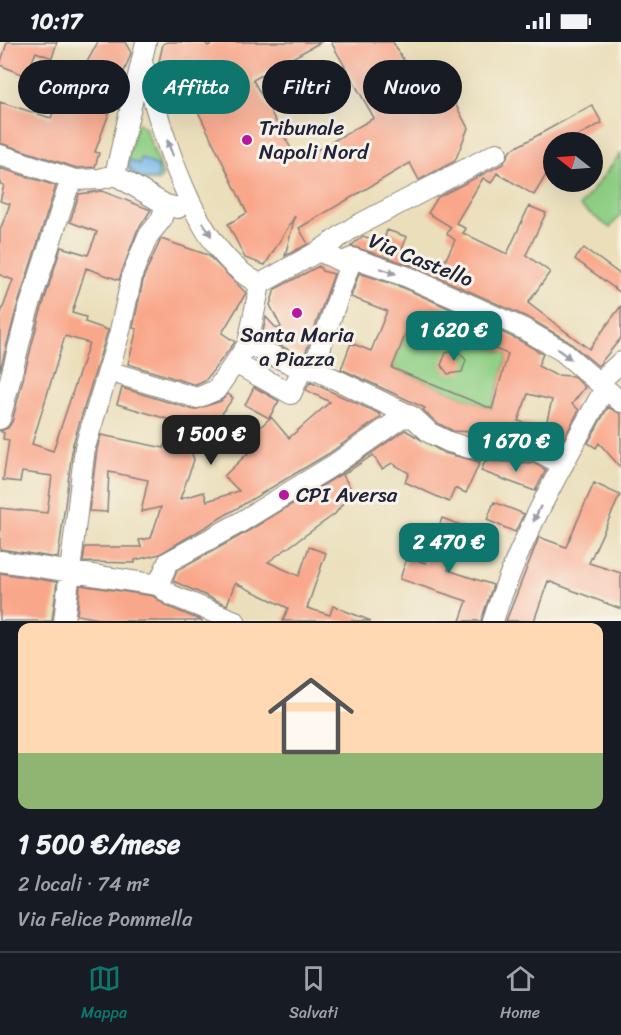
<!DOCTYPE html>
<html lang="it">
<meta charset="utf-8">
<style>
body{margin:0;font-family:Sriracha,sans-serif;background:#20242c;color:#f1f3f6;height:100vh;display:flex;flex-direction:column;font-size:22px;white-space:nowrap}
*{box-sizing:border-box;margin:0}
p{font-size:20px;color:#9ea1a6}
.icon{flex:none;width:33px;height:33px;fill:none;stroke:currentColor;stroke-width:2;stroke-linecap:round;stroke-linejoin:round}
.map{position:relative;height:579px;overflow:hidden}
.details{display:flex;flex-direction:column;background:#171b24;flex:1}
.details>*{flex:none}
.banner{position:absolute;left:18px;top:18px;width:585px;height:54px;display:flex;gap:12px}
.needle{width:39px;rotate:287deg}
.buttons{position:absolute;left:543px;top:90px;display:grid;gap:12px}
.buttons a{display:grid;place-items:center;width:60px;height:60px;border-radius:50%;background:#171b24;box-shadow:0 6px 24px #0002;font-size:30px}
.price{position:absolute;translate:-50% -51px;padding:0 14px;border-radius:12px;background:#0f766e;color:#fff;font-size:20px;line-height:39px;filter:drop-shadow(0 2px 3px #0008)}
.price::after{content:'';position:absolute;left:50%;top:36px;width:18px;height:14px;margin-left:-9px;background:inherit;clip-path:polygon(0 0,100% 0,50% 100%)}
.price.current{background:#222;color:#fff}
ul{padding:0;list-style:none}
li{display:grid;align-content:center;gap:12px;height:318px;padding:0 18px}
li span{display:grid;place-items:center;height:186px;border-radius:12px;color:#555}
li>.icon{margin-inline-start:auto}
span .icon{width:108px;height:108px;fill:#fffc;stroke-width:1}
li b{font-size:26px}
.tag{padding:0 21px;border-radius:27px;background:#171b24;box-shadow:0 6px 24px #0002;font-size:21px;line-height:54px}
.tag.current{background:#0f766e;color:#fff}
.status{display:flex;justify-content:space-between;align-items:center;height:42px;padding:0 30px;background:#171b24;direction:ltr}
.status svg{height:16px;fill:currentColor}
.tabs{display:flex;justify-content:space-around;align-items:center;height:84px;border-top:2px solid #363941;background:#171b24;font-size:16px;color:#9ea1a6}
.tabs a{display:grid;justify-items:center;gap:3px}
.tabs .current{color:#0f766e}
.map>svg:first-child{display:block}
.green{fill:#91d086;stroke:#5a7960;stroke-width:1.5}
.water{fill:#77b8ec;stroke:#4c6d94;stroke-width:1.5}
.building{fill:#f9a78b;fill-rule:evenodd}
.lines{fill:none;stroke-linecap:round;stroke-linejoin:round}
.minor-casing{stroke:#86807b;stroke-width:22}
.minor{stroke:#fff;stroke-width:20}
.oneway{fill:#9c9ca7}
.poi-dot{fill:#b5179e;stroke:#f7f3e8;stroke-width:2}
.labels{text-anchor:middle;stroke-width:6;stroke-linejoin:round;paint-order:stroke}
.poi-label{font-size:21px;fill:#22223b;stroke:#f7f3e8;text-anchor:start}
.street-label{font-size:21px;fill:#22223b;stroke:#f7f3e8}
</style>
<div class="status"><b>10:17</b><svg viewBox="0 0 49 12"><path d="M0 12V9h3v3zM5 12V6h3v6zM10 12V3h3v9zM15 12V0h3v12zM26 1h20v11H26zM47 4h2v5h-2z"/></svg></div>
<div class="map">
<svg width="621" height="579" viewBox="0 0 621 579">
<rect width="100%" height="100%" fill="#f7f3e8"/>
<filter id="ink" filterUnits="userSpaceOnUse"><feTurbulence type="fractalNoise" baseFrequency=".0167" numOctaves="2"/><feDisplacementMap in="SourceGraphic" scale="12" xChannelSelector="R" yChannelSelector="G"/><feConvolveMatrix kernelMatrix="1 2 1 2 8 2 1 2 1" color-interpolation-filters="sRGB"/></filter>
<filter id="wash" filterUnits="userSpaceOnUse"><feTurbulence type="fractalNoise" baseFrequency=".008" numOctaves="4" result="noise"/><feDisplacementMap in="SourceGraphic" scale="24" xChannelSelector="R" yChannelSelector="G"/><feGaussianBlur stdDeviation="1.35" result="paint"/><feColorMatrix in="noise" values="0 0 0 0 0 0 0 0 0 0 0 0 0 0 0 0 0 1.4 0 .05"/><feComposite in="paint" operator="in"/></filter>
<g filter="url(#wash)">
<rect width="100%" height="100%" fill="#ebdfbb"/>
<!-- green -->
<path class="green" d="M139 81 145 86 163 133 158 140 140 139 126 124 136 83Z
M621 111V172L610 186 580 164Z
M412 276 508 312 492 367 392 326Z"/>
<!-- water -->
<path class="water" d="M141 116 157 124 159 133 156 137C144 138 134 135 129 123L130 118 139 122Z"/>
<g id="blocks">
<!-- building -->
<path class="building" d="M7 0H57L52 16 36 10 26 34 0 23Z
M98 0H125L131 11 95 110 99 111 95 125 77 126 0 101V60L51 76 63 41 58 40 64 23 82 29Z
M167 0H205L208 4 215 0H321L253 38 298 119 374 76 331 0H393L430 63 451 54 468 86 455 119 419 138 410 121 299 186 308 202 285 214 295 174 265 223 245 216 228 182 247 171 193 59 171 69 166 58 157 28 163 2Z
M592 63 602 81 566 100H554V120L534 153 497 131 491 141 483 136 456 181 466 187 463 191 507 212 529 164 546 171 526 213 550 230 528 261 589 307 621 264V296L598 324 568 299 529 276 413 224 351 204 363 194 383 201 387 188 407 195 402 207 444 221 455 198 447 192 451 185 428 171 438 155 503 122 511 108Z
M0 126 56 144 16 268 0 329V274L13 238 0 233V188L10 162 0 159 4 143 0 142Z
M102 149 151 168 137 189 119 238 86 226 72 271 86 275 85 280 108 288 73 402 58 516 0 507V466L47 471 52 434 22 430 20 440 3 438 9 398 3 397 4 391 0 389 8 386 12 380 39 275 61 205 88 213 97 190 70 180 79 152ZM65 294 89 301 53 409 32 402Z
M161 197 208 213 246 251 222 291 235 300 205 339 196 343 128 322 137 287 133 286 144 234Z
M584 206 621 233V251L575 217Z
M319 224 322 229 334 232 304 315 262 295 266 275 277 287 281 285 270 263 275 247Z
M359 231 404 246 519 298 543 312 538 324 555 333 573 334 585 345 572 362 579 368 558 407 538 397 494 395 496 391 453 389 437 381 423 368 425 366 341 327 351 301 371 309 387 269 351 255ZM412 276 508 312 492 367 392 326ZM528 352 552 358 545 386 518 379Z
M457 308 466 318 462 330 448 332 441 323 446 311Z
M310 340 380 372 381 375 328 412 160 512 135 518V521L83 520 85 505H141L139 498 151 496 161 465 141 470 148 438 109 430 107 470 89 469 97 407 101 393 164 406 174 379 117 362 122 346 194 368 221 359 228 352 233 356 214 383 208 379 198 408 188 399 194 418 180 457 204 450 207 459 239 449 224 434 249 410 244 406 257 393 255 390 271 375 289 396 330 360 306 348Z
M254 345 279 359 269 376 245 363Z
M608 365 621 372V426L599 401 596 406 588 401Z
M405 388 444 411 480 420 466 451 455 446 449 460 405 440 409 431 392 421 382 427 373 413 343 433 352 449 335 472 268 520 299 534 309 505 326 511 307 566 330 573 333 564 371 579H283L288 566 235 541 227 563 173 539 177 529 245 491 341 432Z
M485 419 534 421 546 428 535 449 481 429Z
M594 441 620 453 589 521 621 531V567L548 539 534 579H506L539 495 566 505Z
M494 460 524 472 515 490 487 478Z
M442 476 463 484 448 528 493 543 481 579H460L467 559 400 537 407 515 426 521Z
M0 531 57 540 52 579H0Z
M80 543 153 554 166 564 203 579H110L77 573Z"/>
</g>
</g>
<g filter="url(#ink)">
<use href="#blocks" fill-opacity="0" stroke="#86807b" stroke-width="1.5"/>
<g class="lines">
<defs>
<path id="minor" d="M142 20C163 89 192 209 260 242
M0 113 75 138
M115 133 146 0
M115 133 166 163 178 166
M319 209 354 185 497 111
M260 242 319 209 342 220 352 216 408 235 524 287 562 309 621 360
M260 242 248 302 302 327 315 328 337 338 413 375 430 391 449 400 469 406 537 409 563 423
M235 321 291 352 302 327
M315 328 314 324 352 216
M108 329 197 356 216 348 248 302
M599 340 621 320
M0 377 27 272 68 146 75 138 100 137 115 133
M0 519 158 543 168 520 239 481 335 422 401 376 413 375
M158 543 171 553 235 579
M64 579 85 405 119 293 133 230 148 194 161 178 166 163
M493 579C519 497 563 422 605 346"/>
</defs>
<!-- minor casing -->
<use href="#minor" class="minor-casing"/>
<!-- minor -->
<use href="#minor" class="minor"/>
</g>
<!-- one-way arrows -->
<defs><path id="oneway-solid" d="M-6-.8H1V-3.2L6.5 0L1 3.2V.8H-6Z" transform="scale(1.5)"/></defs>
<g class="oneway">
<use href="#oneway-solid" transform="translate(170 106) rotate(-110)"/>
<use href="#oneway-solid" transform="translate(207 187) rotate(59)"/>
<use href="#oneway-solid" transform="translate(388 229) rotate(19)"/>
<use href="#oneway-solid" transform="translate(564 312) rotate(36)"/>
<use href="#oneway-solid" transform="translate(537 472) rotate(115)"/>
</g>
</g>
<!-- markers -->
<g class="poi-dot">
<circle cx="247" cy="98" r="6"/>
<circle cx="297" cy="271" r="6"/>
<circle cx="284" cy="453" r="6"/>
</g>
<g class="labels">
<!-- poi labels -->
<g class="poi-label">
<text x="259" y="93">Tribunale<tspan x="259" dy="24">Napoli Nord</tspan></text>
<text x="297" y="300" text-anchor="middle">Santa Maria<tspan x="297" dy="24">a Piazza</tspan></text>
<text x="296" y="460">CPI Aversa</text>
</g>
<!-- street labels -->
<g class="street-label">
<text transform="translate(421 218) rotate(22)" y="7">Via Castello</text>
</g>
</g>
</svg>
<div class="buttons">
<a><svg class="needle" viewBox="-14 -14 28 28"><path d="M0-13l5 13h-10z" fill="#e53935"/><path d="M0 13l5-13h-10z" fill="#9ea1a6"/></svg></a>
</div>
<b class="price" style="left:454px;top:320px">1 620 €</b>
<b class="price current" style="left:211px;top:424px">1 500 €</b>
<b class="price" style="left:516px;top:431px">1 670 €</b>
<b class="price" style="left:449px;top:532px">2 470 €</b>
<div class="banner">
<a class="tag">Compra</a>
<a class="tag current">Affitta</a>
<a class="tag">Filtri</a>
<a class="tag">Nuovo</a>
</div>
</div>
<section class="details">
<ul>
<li><span style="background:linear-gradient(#ffd9b3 70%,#8fb573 0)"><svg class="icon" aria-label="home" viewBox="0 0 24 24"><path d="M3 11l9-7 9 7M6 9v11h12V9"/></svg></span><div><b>1 500 €/mese</b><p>2 locali · 74 m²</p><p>Via Felice Pommella</p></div></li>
</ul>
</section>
<nav class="tabs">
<a class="current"><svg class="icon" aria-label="map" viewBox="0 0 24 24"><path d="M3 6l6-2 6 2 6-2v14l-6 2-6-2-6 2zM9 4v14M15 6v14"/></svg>Mappa</a>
<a><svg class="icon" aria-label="saved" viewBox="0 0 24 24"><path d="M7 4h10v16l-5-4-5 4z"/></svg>Salvati</a>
<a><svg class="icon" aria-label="home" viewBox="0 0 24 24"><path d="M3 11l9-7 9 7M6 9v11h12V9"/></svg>Home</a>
</nav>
